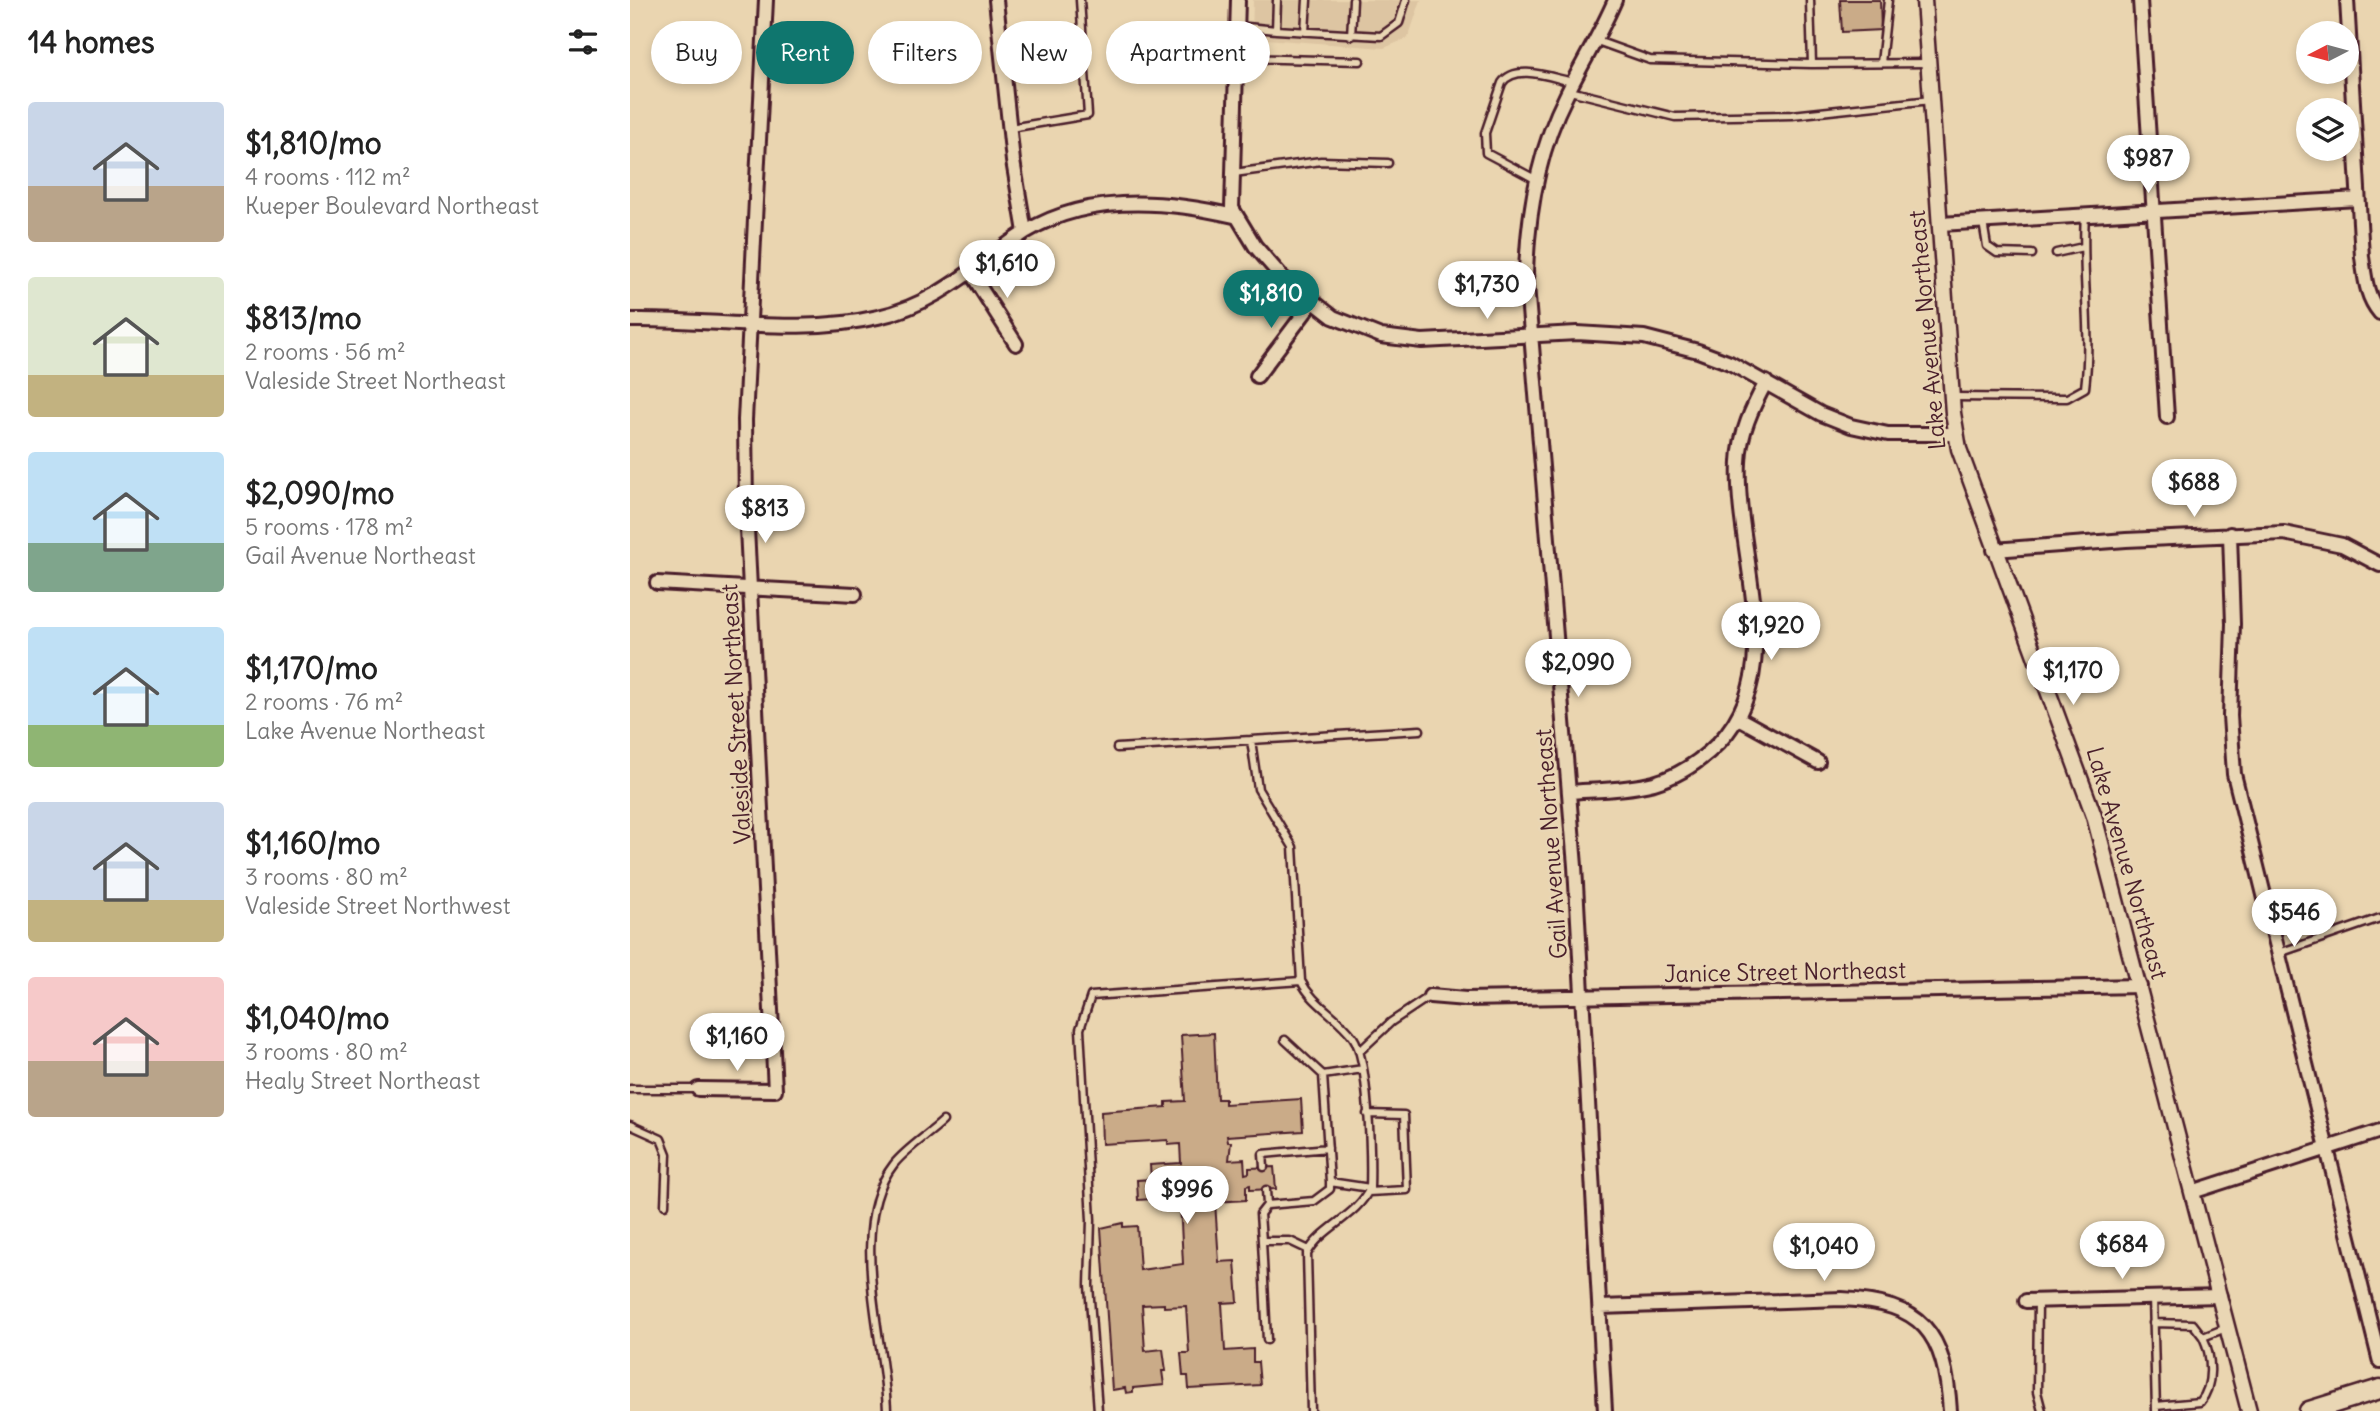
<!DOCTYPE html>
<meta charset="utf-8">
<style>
body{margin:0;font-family:Delius,sans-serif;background:#f6f6f6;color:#222;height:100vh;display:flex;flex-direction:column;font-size:26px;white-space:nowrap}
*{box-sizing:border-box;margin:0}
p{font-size:23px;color:#767676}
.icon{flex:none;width:38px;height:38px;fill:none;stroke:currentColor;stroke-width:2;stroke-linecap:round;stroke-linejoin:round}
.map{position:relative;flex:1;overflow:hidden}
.sheet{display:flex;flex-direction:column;background:#fff;width:630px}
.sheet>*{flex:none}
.hud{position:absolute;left:21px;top:21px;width:665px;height:63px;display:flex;gap:14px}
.needle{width:46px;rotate:264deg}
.controls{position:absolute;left:1666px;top:21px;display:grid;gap:14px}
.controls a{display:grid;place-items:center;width:63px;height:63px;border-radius:50%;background:#fff;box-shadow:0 4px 10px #0003;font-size:35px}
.price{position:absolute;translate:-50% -60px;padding:0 16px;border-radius:24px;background:#fff;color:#222;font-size:23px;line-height:46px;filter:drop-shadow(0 2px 4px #0008)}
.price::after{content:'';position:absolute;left:50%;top:42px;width:21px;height:16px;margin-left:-10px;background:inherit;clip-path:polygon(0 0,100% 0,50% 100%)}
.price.selected{background:#0f766e;color:#fff}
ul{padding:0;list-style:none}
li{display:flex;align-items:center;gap:21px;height:175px;padding:0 28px}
li span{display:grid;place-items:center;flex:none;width:196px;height:140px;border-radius:7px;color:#555}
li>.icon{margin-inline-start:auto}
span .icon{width:84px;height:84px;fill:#fffc;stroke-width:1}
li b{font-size:30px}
h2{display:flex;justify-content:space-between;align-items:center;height:84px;padding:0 28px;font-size:30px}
.pill{padding:0 24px;border-radius:32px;background:#fff;box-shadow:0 4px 10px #0003;font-size:24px;line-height:63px}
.pill.selected{background:#0f766e;color:#fff}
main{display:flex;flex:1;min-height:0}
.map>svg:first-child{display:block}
.built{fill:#ddc5a2}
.building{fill:#caab88;stroke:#4a1f2b;stroke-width:2}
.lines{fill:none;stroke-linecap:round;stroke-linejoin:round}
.service-casing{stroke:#4a1f2b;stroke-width:11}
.minor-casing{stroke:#4a1f2b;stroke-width:18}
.tertiary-casing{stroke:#4a1f2b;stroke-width:19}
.secondary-casing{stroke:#4a1f2b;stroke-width:23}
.service{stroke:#e9d6b4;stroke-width:6}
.minor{stroke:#e9d6b4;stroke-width:12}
.tertiary{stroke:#e9d6b4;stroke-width:14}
.secondary{stroke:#e9d6b4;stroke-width:18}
.labels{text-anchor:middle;stroke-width:5;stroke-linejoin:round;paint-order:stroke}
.street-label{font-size:23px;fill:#4a1f2b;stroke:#e9d6b4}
</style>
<main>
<section class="sheet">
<h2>14 homes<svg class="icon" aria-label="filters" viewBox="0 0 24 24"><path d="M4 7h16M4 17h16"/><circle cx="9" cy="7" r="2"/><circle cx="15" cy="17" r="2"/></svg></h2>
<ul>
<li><span style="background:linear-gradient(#c9d6e8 60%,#b9a48a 0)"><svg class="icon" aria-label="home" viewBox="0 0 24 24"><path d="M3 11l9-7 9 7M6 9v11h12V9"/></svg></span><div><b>$1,810/mo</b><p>4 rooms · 112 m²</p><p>Kueper Boulevard Northeast</p></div></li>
<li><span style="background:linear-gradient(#dfe7d0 70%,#c2b280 0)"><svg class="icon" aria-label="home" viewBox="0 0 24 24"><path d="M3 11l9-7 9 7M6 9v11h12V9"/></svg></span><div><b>$813/mo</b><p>2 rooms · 56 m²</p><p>Valeside Street Northeast</p></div></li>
<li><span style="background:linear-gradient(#bfe0f5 65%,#7fa58c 0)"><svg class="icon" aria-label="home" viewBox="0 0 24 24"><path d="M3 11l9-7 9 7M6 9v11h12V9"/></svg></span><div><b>$2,090/mo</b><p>5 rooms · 178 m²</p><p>Gail Avenue Northeast</p></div></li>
<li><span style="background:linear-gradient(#bfe0f5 70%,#8fb573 0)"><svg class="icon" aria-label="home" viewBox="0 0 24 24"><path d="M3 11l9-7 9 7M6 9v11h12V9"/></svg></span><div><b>$1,170/mo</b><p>2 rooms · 76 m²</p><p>Lake Avenue Northeast</p></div></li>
<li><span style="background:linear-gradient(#c9d6e8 70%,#c2b280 0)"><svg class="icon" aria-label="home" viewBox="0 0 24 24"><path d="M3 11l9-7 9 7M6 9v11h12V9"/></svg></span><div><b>$1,160/mo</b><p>3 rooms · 80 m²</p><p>Valeside Street Northwest</p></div></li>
<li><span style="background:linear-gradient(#f6c9c9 60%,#b9a48a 0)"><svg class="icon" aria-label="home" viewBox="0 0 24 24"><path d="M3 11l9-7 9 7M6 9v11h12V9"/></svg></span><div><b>$1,040/mo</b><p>3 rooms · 80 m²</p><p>Healy Street Northeast</p></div></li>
</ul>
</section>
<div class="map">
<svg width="1750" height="1411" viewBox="0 0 1750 1411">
<rect width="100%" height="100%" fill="#ead5b0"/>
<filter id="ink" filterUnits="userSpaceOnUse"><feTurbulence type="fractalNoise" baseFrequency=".0143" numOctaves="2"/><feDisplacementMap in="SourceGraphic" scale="14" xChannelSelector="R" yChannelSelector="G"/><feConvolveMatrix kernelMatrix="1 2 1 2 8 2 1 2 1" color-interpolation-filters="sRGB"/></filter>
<g filter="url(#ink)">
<!-- built -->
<path class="built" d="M623 0H791L778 38 754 48 622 38Z"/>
<!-- building -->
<path class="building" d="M1210 0H1250L1251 30 1212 32Z
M584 1033 587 1099H595V1104L671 1099 673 1131 597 1136 598 1142H601L599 1160 614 1159 615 1174 619 1173V1168L644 1167 646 1189 620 1190V1185L616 1186V1200L585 1202 589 1262 605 1261 608 1302 592 1303 595 1351 623 1349V1362H628L630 1385 559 1389 558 1376H553L551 1353H559L556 1306 534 1307V1304L512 1305 515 1351 533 1349 536 1371H532L534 1385 503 1388V1392L496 1393 495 1388 482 1390 471 1228 493 1223V1227L507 1226 510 1270 553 1264 550 1202H553V1197L508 1200 507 1180 521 1179 520 1165 551 1163 550 1144 538 1145V1140L472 1144 471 1112 536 1107V1102L555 1101 551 1035Z"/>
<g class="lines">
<defs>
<path id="service" d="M1180 0 1182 64 1298 63
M608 26 646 30 647 0
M646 30 751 36 769 23 776 0
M675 32 677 0
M721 36 723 0
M967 41 1020 60 1182 64
M607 58 730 61
M1251 63 1258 0
M375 64 455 59
M940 91 1045 117 1162 115 1301 100
M380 128 458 115 450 0
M604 173 691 161 758 163
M907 180 856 153 855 133 872 83C886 63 922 78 943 82
M1353 222 1357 246 1367 253 1402 254
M1426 253 1453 247
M1322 397 1437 398 1455 388C1462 330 1451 273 1455 215
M621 740 628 789 663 847 671 981C683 1005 707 1015 723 1037 739 1060 741 1157 740 1188 726 1218 692 1226 677 1254L681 1411
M487 748 790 730
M1649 953 1750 918
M655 1040 693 1075
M730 1051 761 1022 800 996
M0 1089H68
M737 1114 774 1115 777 1190 738 1192
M0 1125 31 1139 37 1154 35 1205
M634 1167 633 1154 698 1148
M700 1182 693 1075 733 1069
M636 1190 637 1205
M632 1241 637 1340
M679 1250 660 1241H632L630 1214 637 1205 684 1201 700 1189V1182L740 1188
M1523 1297 1526 1411
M1408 1300 1407 1392 1412 1411
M1523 1323 1563 1324 1573 1337
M1526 1406 1570 1402C1584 1386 1582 1356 1573 1337L1596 1328
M257 1411C255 1339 216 1225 264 1164 277 1148 298 1135 313 1121
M468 1411 459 1285 461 1220 450 1029 461 996 671 981"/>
<path id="minor" d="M366 0 383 161 395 232
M608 0 602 208 625 246 652 277 703 317 751 336 792 341 947 333 1014 337 1068 351 1100 363 1191 414 1221 426 1258 434H1327
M1510 0 1537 417
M1717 0 1732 257C1735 277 1736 297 1750 313
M1310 224 1728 199
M341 273 386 344
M0 320C82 318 168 336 248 317 303 305 341 270 385 239 449 193 532 199 604 216
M627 376 682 303
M1600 534 1603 624 1600 716 1604 774 1750 1362
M1364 550 1496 540 1654 533 1712 545 1750 565
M27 583 225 594
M1108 718 1188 762
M939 792C967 790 997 790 1024 783 1045 777 1064 765 1079 752 1165 678 1104 556 1109 462 1110 433 1122 408 1136 382
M800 996 836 999 1510 986
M68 1089 145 1090 116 508 115 420 136 0
M1562 1192 1750 1131
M1396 1301 1590 1296
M970 1307 1212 1299C1293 1303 1315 1332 1320 1411
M975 1411 945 866 896 273C898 212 908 151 936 96 952 63 971 33 985 0"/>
<path id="tertiary" d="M1294 0 1323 413 1329 449 1464 816 1619 1411"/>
<path id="secondary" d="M1679 1411 1750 1389"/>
</defs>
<!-- service casing -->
<use href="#service" class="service-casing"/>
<!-- minor casing -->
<use href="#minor" class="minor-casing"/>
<!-- tertiary casing -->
<use href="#tertiary" class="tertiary-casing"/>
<!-- secondary casing -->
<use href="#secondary" class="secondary-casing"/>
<!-- service -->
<use href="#service" class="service"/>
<!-- minor -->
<use href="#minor" class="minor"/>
<!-- tertiary -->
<use href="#tertiary" class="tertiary"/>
<!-- secondary -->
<use href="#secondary" class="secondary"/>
</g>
</g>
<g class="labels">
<!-- street labels -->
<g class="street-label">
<text transform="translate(1297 330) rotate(-95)" y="8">Lake Avenue Northeast</text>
<text transform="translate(106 714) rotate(-93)" y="8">Valeside Street Northeast</text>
<text transform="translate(921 844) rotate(-94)" y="8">Gail Avenue Northeast</text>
<text transform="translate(1497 863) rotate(74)" y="8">Lake Avenue Northeast</text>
<text transform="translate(1155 972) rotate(-1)" y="8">Janice Street Northeast</text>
</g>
</g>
</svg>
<div class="controls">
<a><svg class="needle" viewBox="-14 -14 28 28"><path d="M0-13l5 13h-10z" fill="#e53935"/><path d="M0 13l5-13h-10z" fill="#767676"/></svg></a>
<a><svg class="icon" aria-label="layers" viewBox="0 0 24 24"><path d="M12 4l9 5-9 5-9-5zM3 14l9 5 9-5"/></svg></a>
</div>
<b class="price" style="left:1518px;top:195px">$987</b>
<b class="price" style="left:377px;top:300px">$1,610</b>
<b class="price" style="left:857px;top:321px">$1,730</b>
<b class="price selected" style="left:641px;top:330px">$1,810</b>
<b class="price" style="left:1564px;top:519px">$688</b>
<b class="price" style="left:135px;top:545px">$813</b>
<b class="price" style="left:1141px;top:662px">$1,920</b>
<b class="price" style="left:948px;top:699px">$2,090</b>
<b class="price" style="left:1443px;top:707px">$1,170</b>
<b class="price" style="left:1664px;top:949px">$546</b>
<b class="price" style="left:107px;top:1073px">$1,160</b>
<b class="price" style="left:557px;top:1226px">$996</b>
<b class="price" style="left:1492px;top:1281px">$684</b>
<b class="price" style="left:1194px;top:1283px">$1,040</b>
<div class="hud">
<a class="pill">Buy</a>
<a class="pill selected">Rent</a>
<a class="pill">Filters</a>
<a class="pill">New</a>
<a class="pill">Apartment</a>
</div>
</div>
</main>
